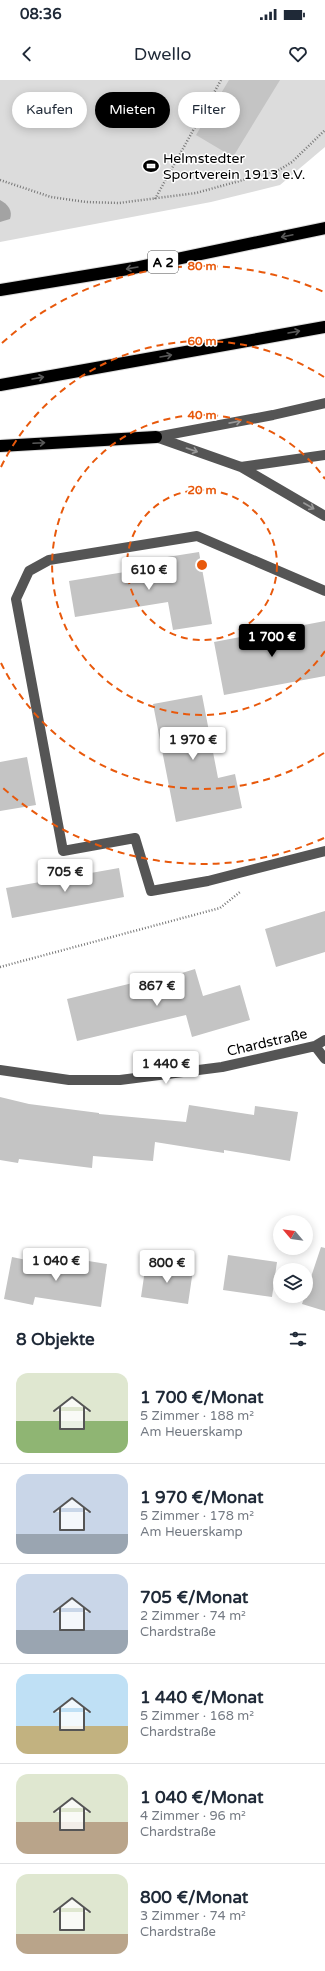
<!DOCTYPE html>
<html lang="de">
<meta charset="utf-8">
<style>
body{margin:0;font-family:"Varela Round",sans-serif;background:#f2f2f3;color:#1f2937;height:100vh;display:flex;flex-direction:column;font-size:15px;white-space:nowrap}
*{box-sizing:border-box;margin:0}
p{font-size:13px;color:#747a83}
.icon{flex:none;width:22px;height:22px;fill:none;stroke:currentColor;stroke-width:2;stroke-linecap:round;stroke-linejoin:round}
.map{position:relative;height:1235px;overflow:hidden}
.side{display:flex;flex-direction:column;background:#fff;flex:1}
.side>*{flex:none}
.banner{position:absolute;left:12px;top:12px;width:301px;height:36px;display:flex;gap:8px}
.needle{width:26px;rotate:299deg}
.controls{position:absolute;left:273px;top:1135px;display:grid;gap:8px}
.controls a{display:grid;place-items:center;width:40px;height:40px;border-radius:50%;background:#fff;box-shadow:0 2px 10px #0003;font-size:20px}
.price{position:absolute;translate:-50% -34px;padding:0 9px;border-radius:4px;background:#fff;color:#222;font-size:13px;line-height:26px;filter:drop-shadow(0 1px 2px #0008)}
.price::after{content:'';position:absolute;left:50%;top:24px;width:12px;height:9px;margin-left:-6px;background:inherit;clip-path:polygon(0 0,100% 0,50% 100%)}
.price.current{background:#000;color:#fff}
ul{padding:0;list-style:none}
li{display:flex;align-items:center;gap:12px;height:100px;padding:0 16px}
li+li{border-top:1px solid #e0e1e3}
li span{display:grid;place-items:center;flex:none;width:112px;height:80px;border-radius:12px;color:#555}
li>.icon{margin-inline-start:auto}
span .icon{width:48px;height:48px;fill:#fffc;stroke-width:1}
li b{font-size:17px}
h2{display:flex;justify-content:space-between;align-items:center;height:48px;padding:0 16px;font-size:17px}
.chip{padding:0 14px;border-radius:18px;background:#fff;box-shadow:0 2px 10px #0003;font-size:14px;line-height:36px}
.chip.current{background:#000;color:#fff}
.status{display:flex;justify-content:space-between;align-items:center;height:28px;padding:0 20px;background:#fff;direction:ltr}
.status svg{height:11px;fill:currentColor}
header{display:flex;justify-content:space-between;align-items:center;height:52px;padding:0 16px;background:#fff;font-size:18px;font-weight:600}
.map>svg:first-child{display:block}
.green{fill:#dcdcdc}
.water{fill:#a3a3a3}
.building{fill:#c4c4c4}
.lines{fill:none;stroke-linecap:round;stroke-linejoin:round}
.highway-casing{stroke:#dbdbdb;stroke-width:14}
.path{stroke:#777;stroke-width:2.5;stroke-dasharray:1 2;stroke-linecap:butt}
.minor{stroke:#555;stroke-width:10}
.highway{stroke:#000;stroke-width:12}
.oneway{stroke:#595959}
.oneway2{stroke:#999}
.ring{fill:none;stroke:#e8590c;stroke-width:2;stroke-dasharray:7 5}
.labels{text-anchor:middle;stroke-width:3;stroke-linejoin:round;paint-order:stroke}
.shield{fill:#fff;stroke:#4c4c4c;stroke-width:1}
.shield-label{font-size:13px;font-weight:bold;fill:#000}
.poi-label{font-size:14px;fill:#000;stroke:#fff;text-anchor:start}
.street-label{font-size:14px;fill:#000;stroke:#fff}
.centre{fill:#e8590c;stroke:#fff;stroke-width:2}
.ring-label{font-size:12px;text-anchor:middle;font-weight:bold;fill:#e8590c;stroke:#fff;stroke-width:3;stroke-linejoin:round;paint-order:stroke}
</style>
<div class="status"><b>08:36</b><svg viewBox="0 0 49 12"><path d="M0 12V9h3v3zM5 12V6h3v6zM10 12V3h3v9zM15 12V0h3v12zM26 1h20v11H26zM47 4h2v5h-2z"/></svg></div>
<header><svg class="icon" aria-label="back" viewBox="0 0 24 24"><path d="M15 5l-7 7 7 7"/></svg>Dwello<svg class="icon" aria-label="heart" viewBox="0 0 24 24"><path d="M12 20l-8-8c-3-5 5-10 8-4 3-6 11-1 8 4z"/></svg></header>
<div class="map">
<svg width="325" height="1235" viewBox="0 0 325 1235">
<rect width="100%" height="100%" fill="#fff"/>
<!-- green -->
<path class="green" d="M0 0H325V67L280 105 211 122 0 162Z"/>
<!-- water -->
<path class="water" d="M0 120C8 124 13 131 10 139L0 142Z"/>
<!-- building -->
<path class="building" d="M229 0H280L233 77 196 55Z
M199 472 212 544 173 550 168 522 75 537 69 501 162 486 161 478Z
M325 541V596L224 615 214 562Z
M202 615 218 698 235 694 242 728 176 742 153 624Z
M27 677 36 725 0 731V682Z
M119 788 124 817 12 838 6 808Z
M325 831V872L276 887 265 849Z
M195 889 203 916 240 905 250 940 192 957 186 935 77 961 67 919 149 899V903Z
M0 1017 29 1024 99 1033V1034L186 1042 189 1025 254 1035 255 1026 298 1032 290 1081 224 1070V1073L155 1062 153 1081 93 1076 92 1088 19 1079 18 1083 0 1080Z
M321 1167 325 1168V1231L302 1224Z
M228 1175 277 1182 272 1217 223 1210Z
M12 1177 74 1190 76 1179 107 1184 101 1227 35 1217 33 1225 4 1219Z
M146 1183 193 1190 188 1224 141 1217Z"/>
<g class="lines">
<defs>
<path id="highway" d="M0 210 134 188 325 148
M0 305 325 247
M0 366 156 357"/>
</defs>
<!-- highway casing -->
<use href="#highway" class="highway-casing"/>
<!-- path -->
<path class="path" d="M0 100 51 117 86 122 119 123 196 113 279 90 292 82 325 50
M155 119 221 0
M0 887 220 828 240 812"/>
<!-- minor -->
<path class="minor" d="M156 357 241 387 325 436
M156 357 273 335 325 323
M241 387 325 375
M325 511 197 456 49 480 29 491 16 519 63 771 135 758 151 811 208 801 325 771
M315 966 325 979
M0 990 69 1000H120L222 987 315 966 325 960"/>
<!-- highway -->
<use href="#highway" class="highway"/>
</g>
<!-- one-way arrows -->
<defs><path id="oneway-shaft" d="M-6 0H5M1.5-3L5.5 0L1.5 3" fill="none" stroke-width="1.6" stroke-linecap="round" stroke-linejoin="round"/></defs>
<g class="oneway">
<use href="#oneway-shaft" transform="translate(287 156) rotate(168)"/>
<use href="#oneway-shaft" transform="translate(132 188) rotate(170)"/>
<use href="#oneway-shaft" transform="translate(294 252) rotate(-10)"/>
<use href="#oneway-shaft" transform="translate(166 276) rotate(-10)"/>
<use href="#oneway-shaft" transform="translate(38 298) rotate(-10)"/>
<use href="#oneway-shaft" transform="translate(39 363) rotate(-3)"/>
</g>
<g class="oneway2">
<use href="#oneway-shaft" transform="translate(235 342) rotate(-11)"/>
<use href="#oneway-shaft" transform="translate(192 370) rotate(19)"/>
<use href="#oneway-shaft" transform="translate(309 426) rotate(30)"/>
</g>
<!-- distance rings -->
<g class="ring">
<circle cx="202" cy="485" r="75"/>
<path d="M325 571A150 150 0 1 1 325 399"/>
<path d="M324 673A224 224 0 0 1 1 583M1 387A224 224 0 0 1 324 297"/>
<path d="M324 758A299 299 0 0 1 2 707M2 263A299 299 0 0 1 324 212"/>
</g>
<!-- icons -->
<defs>
<symbol id="stadium-bare" viewBox="-9 -9 18 18"><path d="M0-5a6.5 5 0 1 0 0 10a6.5 5 0 1 0 0-10ZM-3.5-1.8h7v3.6h-7Z" fill="#000" stroke="#fff" stroke-width="2.5" paint-order="stroke"/></symbol>
</defs>
<g fill-rule="evenodd">
<use href="#stadium-bare" x="140" y="75" width="22" height="22"/>
</g>
<g class="labels">
<!-- shield labels -->
<rect class="shield" x="148" y="171" width="30" height="22" rx="3"/>
<g class="shield-label">
<text x="163" y="187">A 2</text>
</g>
<!-- poi labels -->
<g class="poi-label">
<text x="163" y="83">Helmstedter<tspan x="163" dy="16">Sportverein 1913 e.V.</tspan></text>
</g>
<!-- street labels -->
<g class="street-label">
<text transform="translate(267 962) rotate(-13)" y="5">Chardstraße</text>
</g>
</g>
<circle cx="202" cy="485" r="6" class="centre"/>
<g class="ring-label">
<text x="202" y="190">80 m</text>
<text x="202" y="265">60 m</text>
<text x="202" y="339">40 m</text>
<text x="202" y="414">20 m</text>
</g>
</svg>
<div class="controls">
<a><svg class="needle" viewBox="-14 -14 28 28"><path d="M0-13l5 13h-10z" fill="#e53935"/><path d="M0 13l5-13h-10z" fill="#747a83"/></svg></a>
<a><svg class="icon" aria-label="layers" viewBox="0 0 24 24"><path d="M12 4l9 5-9 5-9-5zM3 14l9 5 9-5"/></svg></a>
</div>
<b class="price" style="left:149px;top:511px">610 €</b>
<b class="price current" style="left:272px;top:578px">1 700 €</b>
<b class="price" style="left:193px;top:681px">1 970 €</b>
<b class="price" style="left:65px;top:813px">705 €</b>
<b class="price" style="left:157px;top:927px">867 €</b>
<b class="price" style="left:166px;top:1005px">1 440 €</b>
<b class="price" style="left:56px;top:1202px">1 040 €</b>
<b class="price" style="left:167px;top:1204px">800 €</b>
<div class="banner">
<a class="chip">Kaufen</a>
<a class="chip current">Mieten</a>
<a class="chip">Filter</a>
</div>
</div>
<section class="side">
<h2>8 Objekte<svg class="icon" aria-label="filters" viewBox="0 0 24 24"><path d="M4 7h16M4 17h16"/><circle cx="9" cy="7" r="2"/><circle cx="15" cy="17" r="2"/></svg></h2>
<ul>
<li><span style="background:linear-gradient(#dfe7d0 60%,#8fb573 0)"><svg class="icon" aria-label="home" viewBox="0 0 24 24"><path d="M3 11l9-7 9 7M6 9v11h12V9"/></svg></span><div><b>1 700 €/Monat</b><p>5 Zimmer · 188 m²</p><p>Am Heuerskamp</p></div></li>
<li><span style="background:linear-gradient(#c9d6e8 75%,#9aa5b1 0)"><svg class="icon" aria-label="home" viewBox="0 0 24 24"><path d="M3 11l9-7 9 7M6 9v11h12V9"/></svg></span><div><b>1 970 €/Monat</b><p>5 Zimmer · 178 m²</p><p>Am Heuerskamp</p></div></li>
<li><span style="background:linear-gradient(#c9d6e8 70%,#9aa5b1 0)"><svg class="icon" aria-label="home" viewBox="0 0 24 24"><path d="M3 11l9-7 9 7M6 9v11h12V9"/></svg></span><div><b>705 €/Monat</b><p>2 Zimmer · 74 m²</p><p>Chardstraße</p></div></li>
<li><span style="background:linear-gradient(#bfe0f5 65%,#c2b280 0)"><svg class="icon" aria-label="home" viewBox="0 0 24 24"><path d="M3 11l9-7 9 7M6 9v11h12V9"/></svg></span><div><b>1 440 €/Monat</b><p>5 Zimmer · 168 m²</p><p>Chardstraße</p></div></li>
<li><span style="background:linear-gradient(#dfe7d0 60%,#b9a48a 0)"><svg class="icon" aria-label="home" viewBox="0 0 24 24"><path d="M3 11l9-7 9 7M6 9v11h12V9"/></svg></span><div><b>1 040 €/Monat</b><p>4 Zimmer · 96 m²</p><p>Chardstraße</p></div></li>
<li><span style="background:linear-gradient(#dfe7d0 75%,#b9a48a 0)"><svg class="icon" aria-label="home" viewBox="0 0 24 24"><path d="M3 11l9-7 9 7M6 9v11h12V9"/></svg></span><div><b>800 €/Monat</b><p>3 Zimmer · 74 m²</p><p>Chardstraße</p></div></li>
</ul>
</section>
